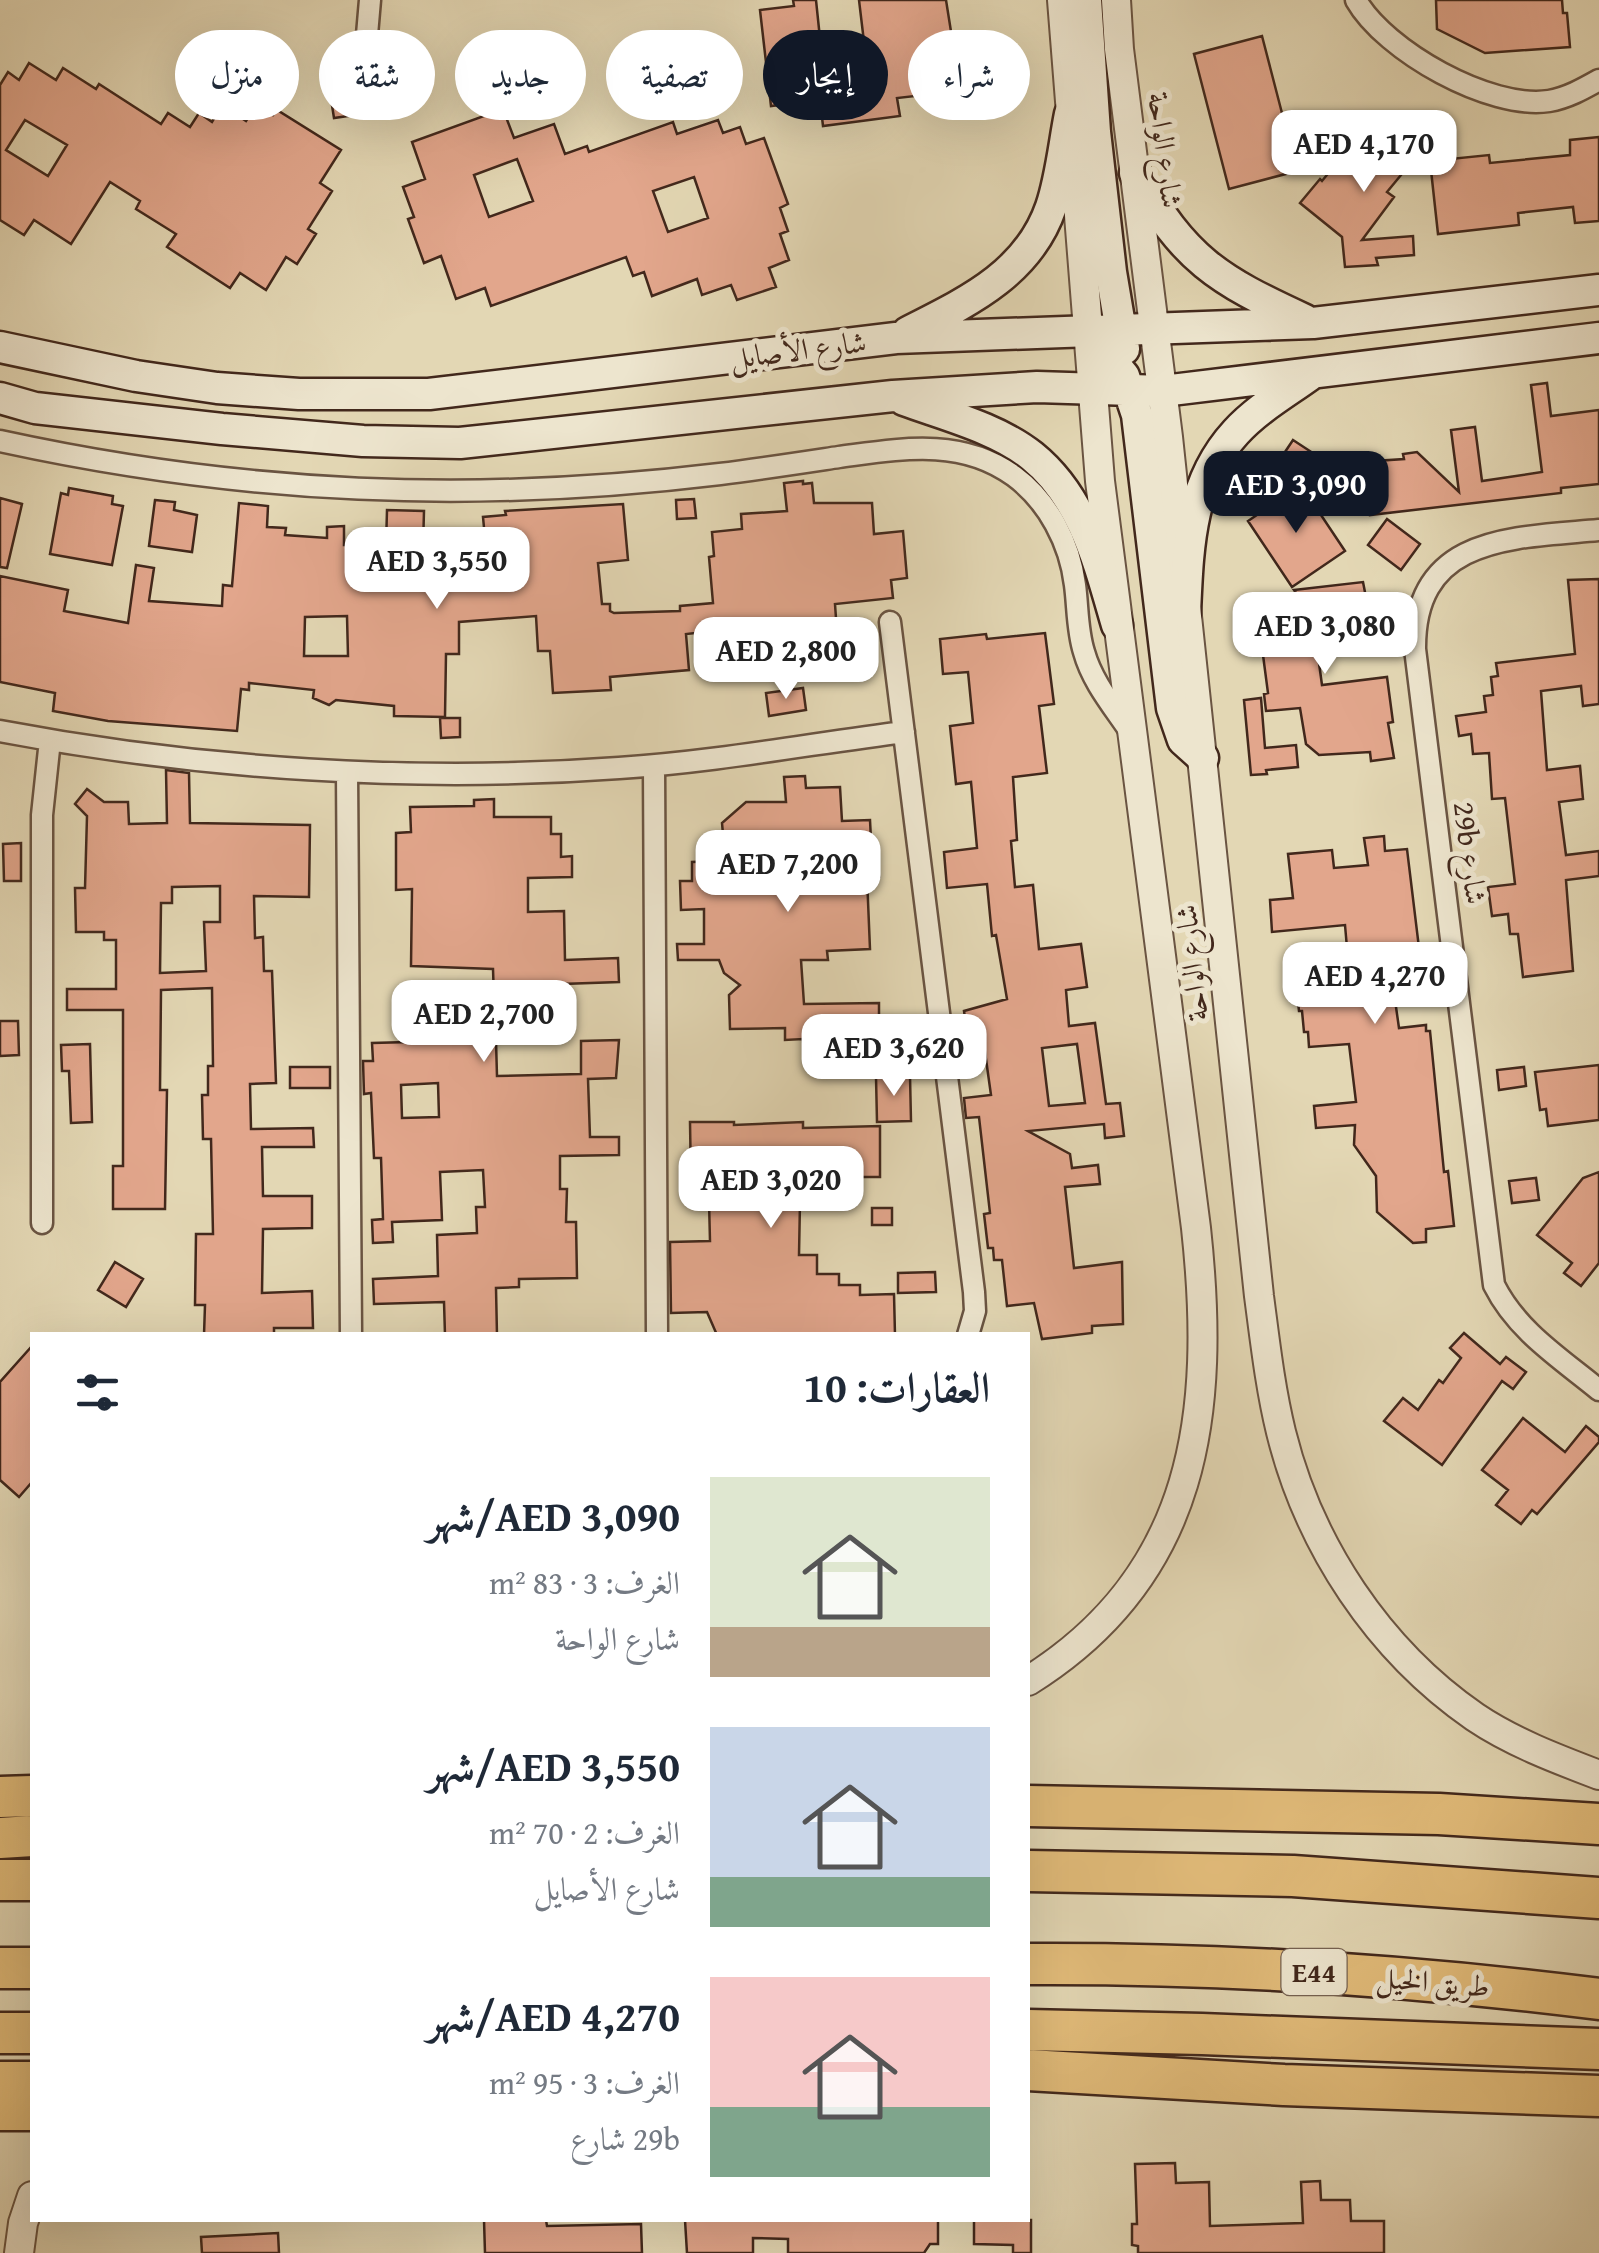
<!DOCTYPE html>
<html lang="ar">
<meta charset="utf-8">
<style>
body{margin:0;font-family:"Gentium Book Plus",Amiri,serif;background:#f6f6f7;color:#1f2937;direction:rtl;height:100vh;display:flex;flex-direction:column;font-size:38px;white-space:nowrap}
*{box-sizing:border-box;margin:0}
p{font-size:32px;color:#747a83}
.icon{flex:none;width:55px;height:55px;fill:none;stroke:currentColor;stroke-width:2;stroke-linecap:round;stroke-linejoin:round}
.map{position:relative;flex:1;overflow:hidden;direction:ltr}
.details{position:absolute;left:30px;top:1332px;width:1000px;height:890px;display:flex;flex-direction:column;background:#fff;border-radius:0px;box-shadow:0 10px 40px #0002;direction:rtl}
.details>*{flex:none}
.top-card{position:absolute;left:30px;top:30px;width:1000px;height:90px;direction:rtl;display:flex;gap:20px}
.price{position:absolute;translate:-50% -85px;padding:0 22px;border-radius:20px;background:#fff;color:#222;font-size:32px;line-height:65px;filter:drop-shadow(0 2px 5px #0008)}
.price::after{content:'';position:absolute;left:50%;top:60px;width:30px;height:22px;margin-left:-15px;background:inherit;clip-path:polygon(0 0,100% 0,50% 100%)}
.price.current{background:#111827;color:#fff}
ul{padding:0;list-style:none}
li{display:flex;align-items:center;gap:30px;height:250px;padding:0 40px}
li span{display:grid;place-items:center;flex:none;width:280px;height:200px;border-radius:0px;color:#555}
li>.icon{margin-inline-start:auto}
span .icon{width:120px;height:120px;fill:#fffc;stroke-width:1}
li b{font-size:42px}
h2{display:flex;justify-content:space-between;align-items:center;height:120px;padding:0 40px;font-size:42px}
.tag{padding:0 35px;border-radius:45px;background:#fff;box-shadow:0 10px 40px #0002;font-size:35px;line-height:90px}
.tag.current{background:#111827;color:#fff}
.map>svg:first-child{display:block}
.building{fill:#e2a68c;stroke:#42281c;stroke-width:2.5;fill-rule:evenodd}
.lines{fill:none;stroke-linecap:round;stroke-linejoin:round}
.minor-casing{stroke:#6a5442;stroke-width:25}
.tertiary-casing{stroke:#6a5442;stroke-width:32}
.secondary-casing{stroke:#42281c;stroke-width:35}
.motorway-casing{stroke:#42281c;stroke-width:45}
.minor{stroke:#ede5ce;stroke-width:20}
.tertiary{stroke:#ede5ce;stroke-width:28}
.secondary{stroke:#ede5ce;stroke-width:30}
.motorway{stroke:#e2bc7a;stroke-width:40}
.labels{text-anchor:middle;stroke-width:10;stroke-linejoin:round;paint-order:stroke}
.shield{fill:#ede5ce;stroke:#756151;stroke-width:2.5}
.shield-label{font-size:28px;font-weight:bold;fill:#42281c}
.street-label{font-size:30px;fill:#42281c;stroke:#ede5ce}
</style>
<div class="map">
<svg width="1599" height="2253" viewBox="0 0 1599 2253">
<rect width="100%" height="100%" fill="#e3d7b4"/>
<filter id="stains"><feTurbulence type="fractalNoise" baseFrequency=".002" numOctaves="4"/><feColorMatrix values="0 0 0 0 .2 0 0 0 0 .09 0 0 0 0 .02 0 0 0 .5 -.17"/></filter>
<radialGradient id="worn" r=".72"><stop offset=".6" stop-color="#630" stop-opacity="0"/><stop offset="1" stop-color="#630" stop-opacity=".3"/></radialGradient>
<!-- building -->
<path class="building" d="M793 0H816L821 48 864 42 859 0H946L956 63 939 65 942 93 897 98 900 116 823 126 820 100 771 106 760 10 794 6Z
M1436 0H1562L1563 13H1567L1570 47 1485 53 1437 29Z
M1262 36 1297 171 1229 189 1194 54Z
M29 63 56 80 63 68 96 89 99 84 161 124 168 113 190 127 199 113 212 122 222 105 246 121 257 104 273 115 277 110 341 150 320 183 332 191 308 229 316 234 297 264 286 257 266 290 240 273 230 288 167 247 176 234 136 209 140 201 110 182 71 244 34 220 24 235 0 220V85L8 72 19 80ZM25 120 67 145 48 176 6 150Z
M356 76 362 114 334 118 328 80Z
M503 109 514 138 554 124 565 154 587 146 589 152 673 122 677 134 718 120 723 133 740 127 746 144 764 138 788 204 780 208 788 231 780 234 789 260 769 268 776 287 737 300 731 285 702 295 697 279 652 296 644 272 633 276 626 257 491 306 485 288 456 299 441 256 424 263 408 219 414 217 403 187 425 179 412 142ZM517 159 533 201 489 217 474 175ZM694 177 708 218 668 232 653 191Z
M1379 118 1420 152 1387 192 1394 197 1362 240 1413 236 1414 255 1376 258 1378 265 1345 267 1342 237 1300 203 1320 179 1322 181 1335 165 1338 168Z
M1599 137V221L1575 223 1573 207 1518 213 1519 225 1438 234 1430 161 1489 155 1490 163 1570 155V140Z
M1547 383 1551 416 1599 410V484L1561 488V493L1370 515 1367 483 1376 482 1375 461 1404 459 1403 454 1417 452 1459 492 1451 430 1475 427 1482 481 1542 472 1531 385Z
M1293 440 1319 457 1303 482 1277 464Z
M803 481V484L812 483 814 503H872L874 534 903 531 907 578 891 580 893 598 835 604 838 647 770 652 771 668 748 671 747 662 726 664 723 630 686 634 689 670 610 677 611 690 553 693 550 651H538L536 616 459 622V654H446L445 717 394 716V706L336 700 329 705 313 698 314 690 249 683V690L241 689 237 731 108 721 53 711 55 693 0 682V576L68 590 64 611 128 623 136 565 154 568 149 601 222 606 223 585 232 586 239 503 268 506 267 527 286 528 285 535 327 538V527L344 526V545L386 546 387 510 424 511 423 548 486 549 483 517 506 515 505 511 623 504 628 560 598 563 602 604H610V611L614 613 680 611V606L713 603 709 557 714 556 712 532 742 529 741 514 787 511 784 483ZM347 616 348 656H304L305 617Z
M1301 485 1345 551 1292 587 1248 521Z
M69 488 113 496 112 504 123 506 112 565 50 554 61 493 68 495Z
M0 498 22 504 7 568 0 567Z
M694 499 696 518 677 519 676 500Z
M155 500 175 502 174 510 197 515 192 552 149 546Z
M1387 519 1420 544 1401 570 1368 545Z
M1599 579V704L1583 706 1581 686 1541 691 1547 770 1580 766 1583 799 1559 802 1566 855 1599 851V876L1566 880 1573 971 1523 977 1518 934H1510L1508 914 1492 916 1488 887 1515 884 1505 798 1492 799 1489 753 1473 754 1471 734 1459 736 1456 716 1486 712 1484 696 1493 695 1491 677 1498 676 1496 663 1575 654 1568 580Z
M1363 582 1370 618 1317 624 1313 619 1322 685 1387 677 1393 722 1388 723 1394 758 1371 761 1370 752 1319 755 1306 744 1300 708 1266 711 1264 694 1268 693 1258 617 1308 610 1294 590Z
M1045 633 1054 704 1039 706 1047 773 1013 777 1017 840 1011 841 1015 887 1033 885 1039 949 1081 944 1087 987 1066 990 1069 1026 1095 1023 1106 1104 1120 1103 1124 1136 1105 1138 1104 1124 1028 1131 1070 1154 1072 1168 1098 1165 1100 1184 1065 1187 1074 1268 1122 1262 1123 1324 1092 1326V1333L1042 1339 1034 1303 1007 1306 1002 1260H994L993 1248H988L984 1214 990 1213 979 1117 966 1118 964 1098 991 1095 983 1038 968 1040 964 1011 1007 999 996 935 992 936 987 884 947 888 944 852 977 848 971 782 956 784 950 726 973 723 968 672 943 674 940 639 986 634 987 639ZM1077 1044 1085 1103 1049 1106 1042 1048Z
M803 688 806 710 769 716 766 693Z
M1261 698 1265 748 1296 745 1298 767 1266 770 1267 774 1251 775 1244 700Z
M440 718H460V737L441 738Z
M166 770 189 773 190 823 310 825 309 897 254 896 255 938 263 937 264 971H272L276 1083 250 1084 251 1129 313 1128 314 1147H262L263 1196H312V1228L263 1229 262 1293 312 1291 313 1328H274V1335H204L205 1305H195L196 1234H213L211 1139H203L202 1095H208V1066H213L212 988 161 990 160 1090H167L165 1209H113V1166H123V1010H67V989H116V940H104V932H76L75 888H85L87 816 75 804 87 789 104 802H128L129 824 167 823ZM220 886V922H204L206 971 160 973 161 903H172V887Z
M805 776 806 788 840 787 842 821 870 820 872 860H878L879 877H867L870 949 827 951 828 960H801L804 1004 879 1003V1058H804L803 1039 785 1040V1028L730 1029 729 995 740 985 724 973 719 960H678L677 944H704V909L681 910 680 881H692V862L718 861 717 835 723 834 722 823 746 802H786L784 777Z
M494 799V817H551V834H561V857L572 856V877L528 878V912L564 911 565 960 618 958 619 982 562 984V1041H496L497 1076 581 1074V1041L619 1040 616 1078 588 1079 590 1137H619V1155L560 1156V1189H567L566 1222H576L577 1278 519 1279V1287L496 1288 497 1335H445L444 1302 374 1304 373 1279 438 1276 437 1235 477 1233 476 1207H485L483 1170 440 1172 442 1220 392 1222 393 1242 373 1243 372 1220 383 1219 381 1158H374L371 1093 364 1094 363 1061H373L372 1043 446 1041 424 1019 437 1005 430 999 445 983 495 1030 493 969 411 966 412 889 396 890V833L411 832 410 807 474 806V800ZM438 1083 439 1117 402 1118 401 1085Z
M1384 836 1385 851 1407 849 1424 989 1394 993 1399 1028 1426 1025V1031H1430L1444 1172 1448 1171 1454 1226 1426 1229V1242L1413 1243 1377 1212 1376 1176 1354 1145 1355 1125 1316 1128 1314 1106 1356 1102 1349 1044 1309 1047 1308 1032H1304L1302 1011H1299L1295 976 1349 971 1345 925 1272 932 1270 900 1293 898 1288 854 1332 850 1334 868 1368 865 1364 838Z
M21 843V881H4L3 844Z
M0 1021H18L19 1055 0 1056Z
M90 1044 92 1122 71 1123 69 1071H62L61 1045Z
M1599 1065V1120L1548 1126 1546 1109 1540 1110 1535 1072Z
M290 1067H330V1088H290Z
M1524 1067 1526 1086 1499 1090 1497 1070Z
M910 1076 911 1121 877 1122 876 1077Z
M690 1122H734V1125L803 1122V1128L880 1126V1177H830L831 1192H814V1202H800L799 1255H817V1274H839V1285H860V1295L894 1294 895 1335H717L707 1312 671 1313 670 1242 710 1241 709 1201 685 1202 684 1182H691Z
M1599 1172V1263L1581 1286 1564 1273 1572 1263 1537 1235 1583 1178Z
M1536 1178 1539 1200 1512 1203 1509 1181Z
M872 1208H892V1225H872Z
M115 1262 143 1279 126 1307 98 1290Z
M935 1272 936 1292 898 1293V1273Z
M1464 1333 1500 1364 1506 1357 1526 1372 1513 1389 1502 1381 1442 1465 1384 1421 1403 1398 1418 1410 1439 1380 1443 1383 1461 1358 1450 1348Z
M32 1346V1482L19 1497 0 1480V1382Z
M1523 1418 1565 1452 1586 1426 1599 1437V1442L1537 1514 1532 1510 1521 1524 1496 1505 1508 1490 1482 1470Z
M1175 2163 1176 2183 1209 2182 1210 2226 1303 2223 1301 2182 1320 2181 1321 2200H1350L1351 2221H1384V2253H1138V2246L1132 2245V2224H1137L1135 2164Z
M484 2220H546L547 2226 641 2224 642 2253H485Z
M685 2220H938V2244H930L924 2253H788V2239L753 2238V2253H687Z
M974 2220H1031V2253H1013V2245L974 2244Z
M278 2233 279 2253H202L201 2237Z"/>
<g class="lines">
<defs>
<path id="minor" d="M1356 0C1385 51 1490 110 1549 101 1567 98 1583 89 1599 80
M367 35 370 0
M0 441C243 494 473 504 720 474 760 469 799 463 839 457 900 449 961 437 1014 476 1048 501 1070 543 1075 585 1078 607 1077 630 1084 652 1092 681 1112 705 1129 730
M1599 530C1513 538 1414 535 1415 649L1494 1285C1517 1331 1560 1358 1599 1390
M890 622 974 1292 975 1311 968 1335
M0 731C200 769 416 783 619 768 714 762 810 744 904 732
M654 766 657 1335
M347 772 351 1335
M42 1223V815L50 740"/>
<path id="tertiary" d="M1116 0 1119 49 1168 437 1259 1296C1265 1341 1270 1387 1281 1432 1309 1545 1378 1650 1475 1717 1512 1742 1557 1759 1599 1775
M1028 1681C1198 1575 1216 1412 1196 1228L1100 481 1062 0
M19 2253 23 2223 32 2196"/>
<path id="secondary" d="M1086 0 1095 132 1111 272 1124 349
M1135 173C1185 260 1216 279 1305 320
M1086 330 1124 376 1137 415 1172 708 1183 740 1203 758
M908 332C967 302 1028 274 1051 207 1061 178 1064 144 1070 114
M0 347 136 376 217 388 299 394H429L896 338 1313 323 1599 290
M0 398 35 408 222 429 363 441 460 443 893 396 1037 387 1163 391 1599 338
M904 400C945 415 997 428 1032 456 1084 498 1099 564 1117 625
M1185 613C1188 548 1189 483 1236 432 1257 409 1285 393 1310 375"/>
<path id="motorway" d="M0 1797 32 1796
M1028 1806 1439 1814 1599 1824
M0 1838 32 1836
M1028 1871 1293 1876 1599 1898
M0 1880H32
M1028 1964C1218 1963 1410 1975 1599 1999
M0 1968H32
M1028 2030 1202 2034 1599 2049
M0 2033H32
M1028 2070 1284 2085 1599 2096
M0 2082H32
M0 2110H32"/>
</defs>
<!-- minor casing -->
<use href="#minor" class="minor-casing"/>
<!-- tertiary casing -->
<use href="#tertiary" class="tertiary-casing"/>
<!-- secondary casing -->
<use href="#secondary" class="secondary-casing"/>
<!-- motorway casing -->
<use href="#motorway" class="motorway-casing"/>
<!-- minor -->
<use href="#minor" class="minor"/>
<!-- tertiary -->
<use href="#tertiary" class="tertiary"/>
<!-- secondary -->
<use href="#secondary" class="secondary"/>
<!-- motorway -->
<use href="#motorway" class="motorway"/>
</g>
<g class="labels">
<!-- shield labels -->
<rect class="shield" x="1281.5" y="1949" width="65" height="46" rx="8"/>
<g class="shield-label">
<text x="1314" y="1982">E44</text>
</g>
<!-- street labels -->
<g class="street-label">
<text transform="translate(1165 150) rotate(83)" y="10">شارع الواحة</text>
<text transform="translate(798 350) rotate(-7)" y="10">شارع الأصايل</text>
<text transform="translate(1470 853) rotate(83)" y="10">29b شارع</text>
<text transform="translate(1192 963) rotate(-96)" y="10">شارع الواحة</text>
<text transform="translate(1433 1982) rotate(5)" y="10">طريق الخيل</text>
</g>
</g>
<rect width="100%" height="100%" filter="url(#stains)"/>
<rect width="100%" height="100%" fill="url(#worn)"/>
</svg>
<b class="price" style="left:1364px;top:195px">AED 4,170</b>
<b class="price current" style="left:1296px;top:536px">AED 3,090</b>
<b class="price" style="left:437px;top:612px">AED 3,550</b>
<b class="price" style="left:1325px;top:677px">AED 3,080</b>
<b class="price" style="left:786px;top:702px">AED 2,800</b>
<b class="price" style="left:788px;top:915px">AED 7,200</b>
<b class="price" style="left:1375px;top:1027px">AED 4,270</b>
<b class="price" style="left:484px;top:1065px">AED 2,700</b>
<b class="price" style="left:894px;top:1099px">AED 3,620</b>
<b class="price" style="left:771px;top:1231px">AED 3,020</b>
<div class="top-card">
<a class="tag">شراء</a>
<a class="tag current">إيجار</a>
<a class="tag">تصفية</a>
<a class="tag">جديد</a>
<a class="tag">شقة</a>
<a class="tag">منزل</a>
</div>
<section class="details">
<h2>العقارات: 10<svg class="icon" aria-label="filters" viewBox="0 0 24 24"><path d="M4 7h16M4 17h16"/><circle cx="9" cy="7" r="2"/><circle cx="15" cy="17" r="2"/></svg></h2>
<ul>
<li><span style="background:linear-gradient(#dfe7d0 75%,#b9a48a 0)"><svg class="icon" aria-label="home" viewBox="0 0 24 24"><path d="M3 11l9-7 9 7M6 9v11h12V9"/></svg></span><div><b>AED 3,090/شهر</b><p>الغرف: 3 · 83 m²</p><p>شارع الواحة</p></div></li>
<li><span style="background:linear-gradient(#c9d6e8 75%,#7fa58c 0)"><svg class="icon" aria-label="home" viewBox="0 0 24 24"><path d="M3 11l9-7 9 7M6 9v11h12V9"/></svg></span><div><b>AED 3,550/شهر</b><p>الغرف: 2 · 70 m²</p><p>شارع الأصايل</p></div></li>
<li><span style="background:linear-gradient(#f6c9c9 65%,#7fa58c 0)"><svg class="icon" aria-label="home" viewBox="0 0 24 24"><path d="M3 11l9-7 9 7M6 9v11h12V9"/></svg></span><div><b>AED 4,270/شهر</b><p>الغرف: 3 · 95 m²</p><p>29b شارع</p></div></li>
</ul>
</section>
</div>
